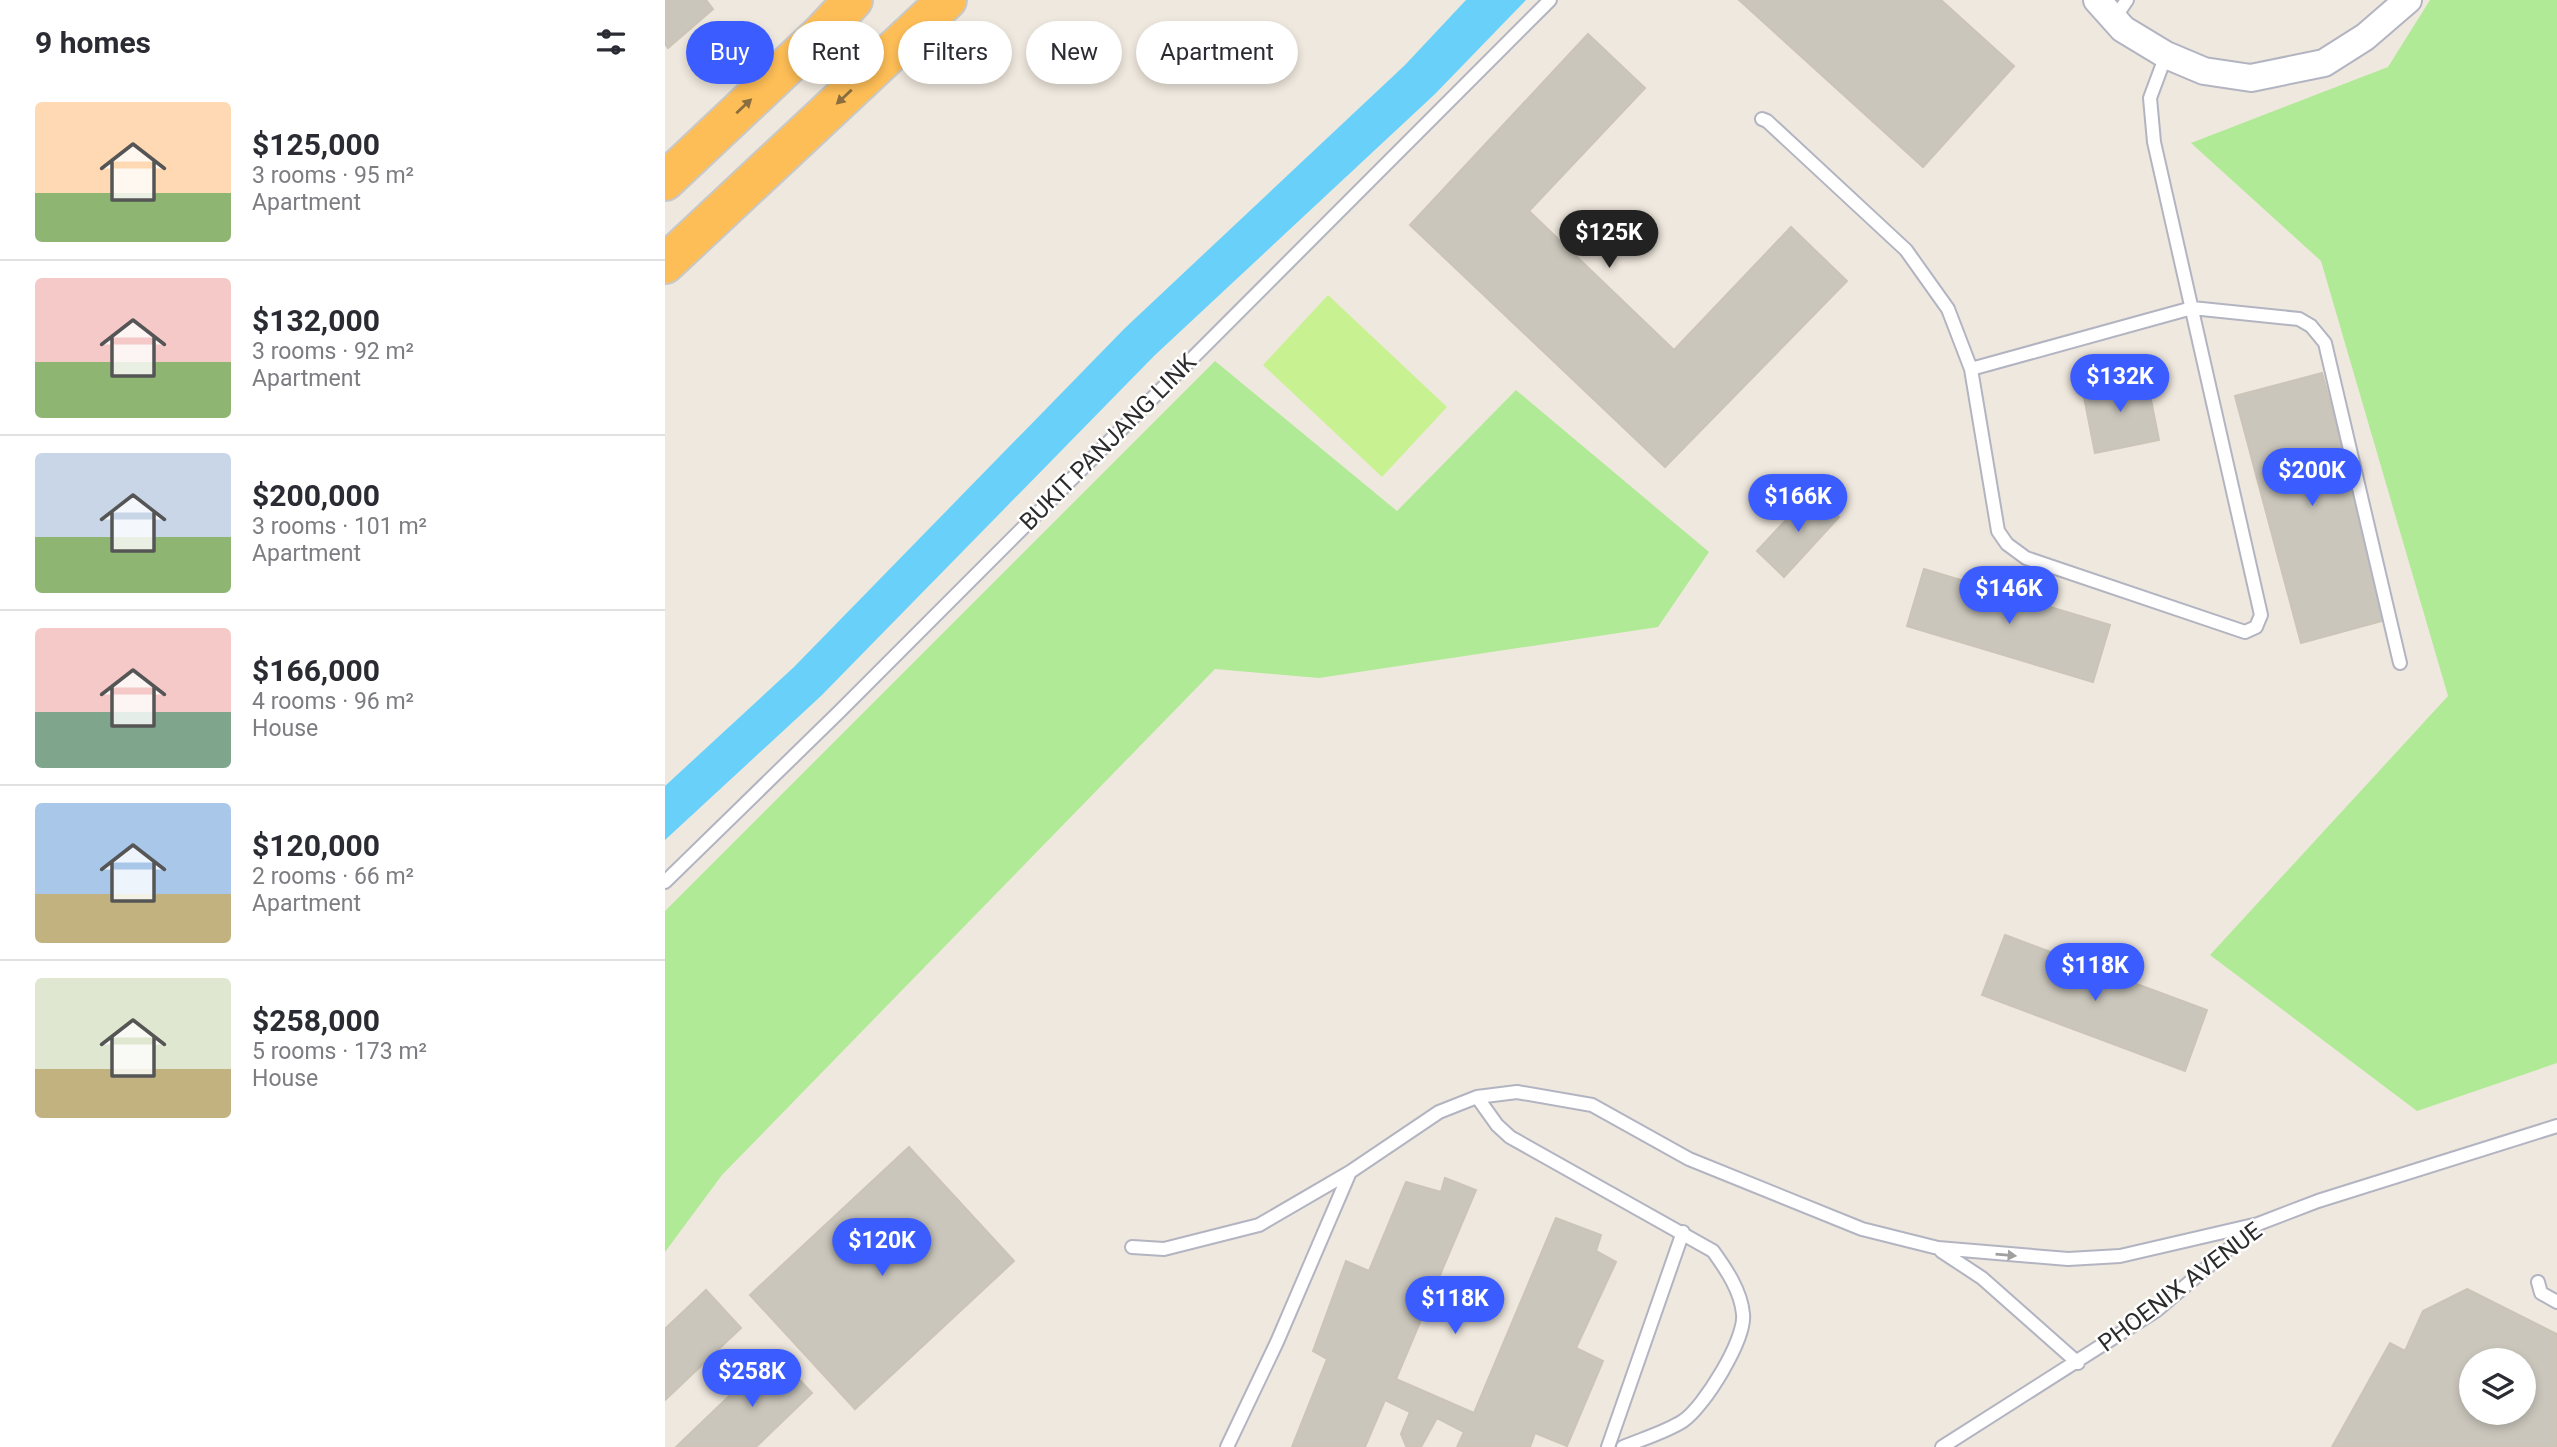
<!DOCTYPE html>
<meta charset="utf-8">
<style>
body{margin:0;font-family:Roboto,sans-serif;background:#f2f2f3;color:#2b2b33;height:100vh;display:flex;flex-direction:column;font-size:26px;white-space:nowrap}
*{box-sizing:border-box;margin:0}
p{font-size:23px;color:#7c7c81}
.icon{flex:none;width:38px;height:38px;fill:none;stroke:currentColor;stroke-width:2;stroke-linecap:round;stroke-linejoin:round}
.map{position:relative;flex:1;overflow:hidden}
.side{display:flex;flex-direction:column;background:#fff;width:665px}
.side>*{flex:none}
.banner{position:absolute;left:21px;top:21px;width:665px;height:63px;display:flex;gap:14px}
.tools{position:absolute;left:1794px;top:1348px;display:grid;gap:14px}
.tools a{display:grid;place-items:center;width:77px;height:77px;border-radius:50%;background:#fff;box-shadow:0 4px 10px #0003;font-size:35px}
.price{position:absolute;translate:-50% -60px;padding:0 16px;border-radius:24px;background:#3b5dff;color:#fff;font-size:23px;line-height:46px;filter:drop-shadow(0 2px 4px #0008)}
.price::after{content:'';position:absolute;left:50%;top:42px;width:21px;height:16px;margin-left:-10px;background:inherit;clip-path:polygon(0 0,100% 0,50% 100%)}
.price.current{background:#222;color:#fff}
ul{padding:0;list-style:none}
li{display:flex;align-items:center;gap:21px;height:175px;padding:0 35px}
li+li{border-top:2px solid #e1e1e2}
li span{display:grid;place-items:center;flex:none;width:196px;height:140px;border-radius:7px;color:#555}
li>.icon{margin-inline-start:auto}
span .icon{width:84px;height:84px;fill:#fffc;stroke-width:1}
li b{font-size:30px}
h2{display:flex;justify-content:space-between;align-items:center;height:84px;padding:0 35px;font-size:30px}
.chip{padding:0 24px;border-radius:32px;background:#fff;box-shadow:0 4px 10px #0003;font-size:24px;line-height:63px}
.chip.current{background:#3b5dff;color:#fff}
main{display:flex;flex:1;min-height:0}
.map>svg:first-child{display:block}
.green{fill:#b1ea96}
.pitch{fill:#c8f291}
.water{fill:#69d1f9}
.building{fill:#cac6bc;stroke:#cbc4b7;stroke-width:2;fill-rule:evenodd}
.lines{fill:none;stroke-linecap:round;stroke-linejoin:round}
.service-casing{stroke:#b2b4c1;stroke-width:16}
.minor-casing{stroke:#b2b4c1;stroke-width:30}
.trunk-casing{stroke:#c8c8c8;stroke-width:42}
.service{stroke:#fff;stroke-width:12}
.minor{stroke:#fff;stroke-width:26}
.trunk{stroke:#febe57;stroke-width:38}
.oneway{fill:#8a6e3f}
.oneway2{fill:#a0a0a0}
.labels{text-anchor:middle;stroke-width:5;stroke-linejoin:round;paint-order:stroke}
.street-label{font-size:24px;fill:#2c2c2c;stroke:#fff}
</style>
<main>
<section class="side">
<h2>9 homes<svg class="icon" aria-label="filters" viewBox="0 0 24 24"><path d="M4 7h16M4 17h16"/><circle cx="9" cy="7" r="2"/><circle cx="15" cy="17" r="2"/></svg></h2>
<ul>
<li><span style="background:linear-gradient(#ffd9b3 65%,#8fb573 0)"><svg class="icon" aria-label="home" viewBox="0 0 24 24"><path d="M3 11l9-7 9 7M6 9v11h12V9"/></svg></span><div><b>$125,000</b><p>3 rooms · 95 m²</p><p>Apartment</p></div></li>
<li><span style="background:linear-gradient(#f6c9c9 60%,#8fb573 0)"><svg class="icon" aria-label="home" viewBox="0 0 24 24"><path d="M3 11l9-7 9 7M6 9v11h12V9"/></svg></span><div><b>$132,000</b><p>3 rooms · 92 m²</p><p>Apartment</p></div></li>
<li><span style="background:linear-gradient(#c9d6e8 60%,#8fb573 0)"><svg class="icon" aria-label="home" viewBox="0 0 24 24"><path d="M3 11l9-7 9 7M6 9v11h12V9"/></svg></span><div><b>$200,000</b><p>3 rooms · 101 m²</p><p>Apartment</p></div></li>
<li><span style="background:linear-gradient(#f6c9c9 60%,#7fa58c 0)"><svg class="icon" aria-label="home" viewBox="0 0 24 24"><path d="M3 11l9-7 9 7M6 9v11h12V9"/></svg></span><div><b>$166,000</b><p>4 rooms · 96 m²</p><p>House</p></div></li>
<li><span style="background:linear-gradient(#a9c7e8 65%,#c2b280 0)"><svg class="icon" aria-label="home" viewBox="0 0 24 24"><path d="M3 11l9-7 9 7M6 9v11h12V9"/></svg></span><div><b>$120,000</b><p>2 rooms · 66 m²</p><p>Apartment</p></div></li>
<li><span style="background:linear-gradient(#dfe7d0 65%,#c2b280 0)"><svg class="icon" aria-label="home" viewBox="0 0 24 24"><path d="M3 11l9-7 9 7M6 9v11h12V9"/></svg></span><div><b>$258,000</b><p>5 rooms · 173 m²</p><p>House</p></div></li>
</ul>
</section>
<div class="map">
<svg width="1892" height="1447" viewBox="0 0 1892 1447">
<rect width="100%" height="100%" fill="#efe8de"/>
<!-- green -->
<path class="green" d="M1765 0H1892V1063L1752 1111 1545 955 1783 696 1656 261 1526 143 1723 67Z
M550 361 732 511 851 390 1044 552 993 627 654 678 550 669 57 1175 0 1252V911Z"/>
<!-- pitch -->
<path class="pitch" d="M663 295 782 407 717 477 598 365Z"/>
<!-- water -->
<path class="water" d="M801 0H861L770 94 489 356 156 696 0 840V786L129 667 460 328 740 65Z"/>
<!-- building -->
<path class="building" d="M0 0H41L48 9 3 48 0 44Z
M1074 0H1276L1349 66 1258 167Z
M923 34 980 88 864 211 1009 350 1126 227 1182 281 1000 467 745 225Z
M1657 373 1724 619 1636 643 1570 396Z
M1481 375 1494 440 1430 453 1417 387Z
M1147 492 1174 517 1119 577 1092 551Z
M1259 569 1445 625 1428 682 1242 626Z
M1340 935 1542 1010 1520 1071 1317 995Z
M244 1147 349 1261 190 1409 85 1295Z
M780 1178 811 1190 731 1379 809 1413 891 1218 936 1235 931 1251 951 1262 911 1348 938 1361 902 1446 870 1433 865 1447H792L799 1432 772 1418 756 1447H745L741 1446 736 1434 745 1412 720 1400 700 1447H627L662 1359 648 1351 681 1261 704 1271 741 1182 776 1192Z
M1802 1289 1892 1334V1447H1667L1725 1343 1740 1351 1758 1311ZM1806 1360H1858V1412H1806Z
M41 1290 76 1328 0 1400V1329Z
M109 1353 147 1393 91 1447H11Z"/>
<g class="lines">
<defs>
<path id="service" d="M1449 19 1462 0
M1097 119 1102 121 1241 250 1283 309 1306 369 1333 531 1342 544 1361 558 1580 632 1591 627 1596 615 1489 142 1485 98 1501 55
M1306 369 1527 308 1634 319 1646 326 1660 343 1735 663
M0 882 174 712 885 0
M812 1097 832 1125 845 1137 1048 1251C1061 1269 1076 1291 1078 1314 1081 1339 1039 1407 1018 1421 1001 1432 977 1439 958 1447
M467 1247 499 1249 594 1225 685 1172 774 1112 812 1097 852 1092 927 1105 1024 1159 1197 1229 1273 1248 1403 1259 1455 1256 1593 1224
M1276 1251 1317 1278 1413 1363
M1873 1282 1876 1293 1892 1302
M562 1447 612 1342 685 1172
M943 1447 1018 1232
M1277 1447 1492 1310 1593 1224 1653 1201 1892 1126"/>
<path id="minor" d="M1432 0 1458 29 1501 55 1539 71 1586 78 1659 63 1700 37 1743 0"/>
<path id="trunk" d="M0 181 156 34 188 0
M0 264 282 0"/>
</defs>
<!-- service casing -->
<use href="#service" class="service-casing"/>
<!-- minor casing -->
<use href="#minor" class="minor-casing"/>
<!-- trunk casing -->
<use href="#trunk" class="trunk-casing"/>
<!-- service -->
<use href="#service" class="service"/>
<!-- minor -->
<use href="#minor" class="minor"/>
<!-- trunk -->
<use href="#trunk" class="trunk"/>
</g>
<!-- one-way arrows -->
<defs><path id="oneway-solid" d="M-6-.8H1V-3.2L6.5 0L1 3.2V.8H-6Z" transform="scale(1.75)"/></defs>
<g class="oneway">
<use href="#oneway-solid" transform="translate(179 97) rotate(137)"/>
<use href="#oneway-solid" transform="translate(79 106) rotate(-43)"/>
</g>
<use class="oneway2" href="#oneway-solid" transform="translate(1341 1255) rotate(5)"/>
<g class="labels">
<!-- street labels -->
<g class="street-label">
<text transform="translate(443 442) rotate(-45)" y="8">BUKIT PANJANG LINK</text>
<text transform="translate(1515 1287) rotate(-37)" y="8">PHOENIX AVENUE</text>
</g>
</g>
</svg>
<div class="tools">
<a><svg class="icon" aria-label="layers" viewBox="0 0 24 24"><path d="M12 4l9 5-9 5-9-5zM3 14l9 5 9-5"/></svg></a>
</div>
<b class="price current" style="left:944px;top:270px">$125K</b>
<b class="price" style="left:1455px;top:414px">$132K</b>
<b class="price" style="left:1647px;top:508px">$200K</b>
<b class="price" style="left:1133px;top:534px">$166K</b>
<b class="price" style="left:1344px;top:626px">$146K</b>
<b class="price" style="left:1430px;top:1003px">$118K</b>
<b class="price" style="left:217px;top:1278px">$120K</b>
<b class="price" style="left:790px;top:1336px">$118K</b>
<b class="price" style="left:87px;top:1409px">$258K</b>
<div class="banner">
<a class="chip current">Buy</a>
<a class="chip">Rent</a>
<a class="chip">Filters</a>
<a class="chip">New</a>
<a class="chip">Apartment</a>
</div>
</div>
</main>
